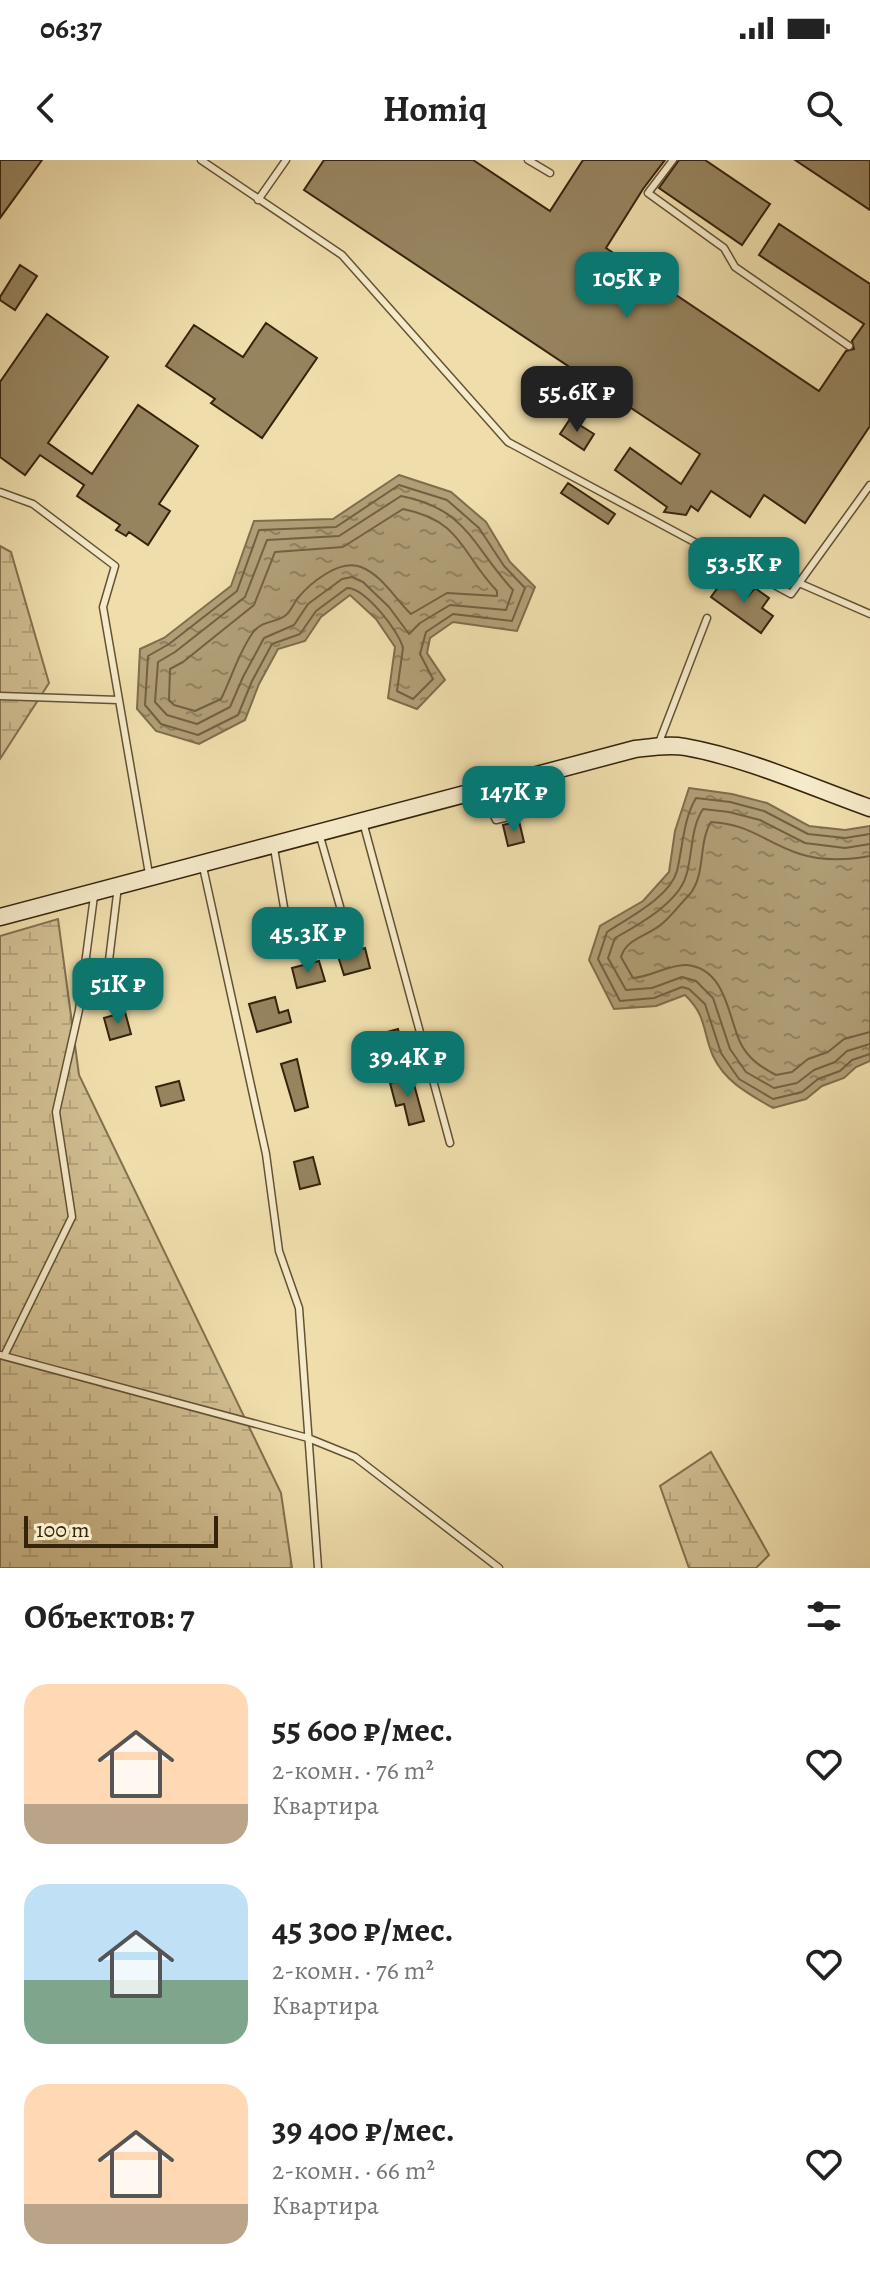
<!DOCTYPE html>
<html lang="ru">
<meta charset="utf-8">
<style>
body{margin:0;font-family:Alegreya,serif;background:#f2f2f2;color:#222;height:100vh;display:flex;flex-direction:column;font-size:30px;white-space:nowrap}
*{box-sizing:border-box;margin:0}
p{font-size:26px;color:#767676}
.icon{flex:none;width:44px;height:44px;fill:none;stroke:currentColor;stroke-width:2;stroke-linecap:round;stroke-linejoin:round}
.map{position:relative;height:1408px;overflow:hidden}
.sheet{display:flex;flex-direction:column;background:#fff;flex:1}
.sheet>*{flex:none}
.scale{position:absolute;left:24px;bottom:20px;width:194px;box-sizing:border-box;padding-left:8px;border:4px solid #36230c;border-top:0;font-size:22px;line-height:28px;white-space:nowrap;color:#36230c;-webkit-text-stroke:6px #f5eac9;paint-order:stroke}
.price{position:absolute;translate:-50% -68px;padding:0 18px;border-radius:16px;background:#0f766e;color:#fff;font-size:26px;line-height:52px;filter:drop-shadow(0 2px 4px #0008)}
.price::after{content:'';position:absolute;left:50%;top:48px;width:24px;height:18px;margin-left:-12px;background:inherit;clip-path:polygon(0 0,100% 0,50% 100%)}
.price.selected{background:#222;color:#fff}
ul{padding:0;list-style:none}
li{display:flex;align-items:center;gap:24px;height:200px;padding:0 24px}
li span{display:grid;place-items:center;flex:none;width:224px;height:160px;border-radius:24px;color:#555}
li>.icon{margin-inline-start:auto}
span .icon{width:96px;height:96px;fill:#fffc;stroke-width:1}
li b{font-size:34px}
h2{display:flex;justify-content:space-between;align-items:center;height:96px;padding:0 24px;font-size:34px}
.status{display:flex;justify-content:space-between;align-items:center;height:56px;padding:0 40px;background:#fff;direction:ltr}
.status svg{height:22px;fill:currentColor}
header{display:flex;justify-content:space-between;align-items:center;height:104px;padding:0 24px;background:#fff;font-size:36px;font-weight:700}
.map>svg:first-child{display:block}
.wetland{fill:url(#wetland-marsh);stroke:#83704e;stroke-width:2}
.water{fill:url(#water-ripples);stroke:#7f6d4c;stroke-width:2}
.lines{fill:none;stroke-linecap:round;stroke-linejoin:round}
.shore{stroke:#736041;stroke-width:2}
.building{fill:#96845f;stroke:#36230c;stroke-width:2}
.service-casing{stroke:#645234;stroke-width:9}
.secondary-casing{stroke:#36230c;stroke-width:19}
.service{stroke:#f5eac9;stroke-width:6}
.secondary{stroke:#f5eac9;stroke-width:16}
</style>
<div class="status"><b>06:37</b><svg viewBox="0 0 49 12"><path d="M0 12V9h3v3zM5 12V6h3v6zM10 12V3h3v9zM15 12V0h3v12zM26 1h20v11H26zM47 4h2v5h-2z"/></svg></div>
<header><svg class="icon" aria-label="back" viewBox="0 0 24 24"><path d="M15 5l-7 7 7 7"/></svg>Homiq<svg class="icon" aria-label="search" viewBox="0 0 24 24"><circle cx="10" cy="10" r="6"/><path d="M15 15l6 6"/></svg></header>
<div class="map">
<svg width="870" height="1408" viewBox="0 0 870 1408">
<defs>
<pattern id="wetland-marsh" width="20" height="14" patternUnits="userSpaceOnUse" patternTransform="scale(2)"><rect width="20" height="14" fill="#d0be91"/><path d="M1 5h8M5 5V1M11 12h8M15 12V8" fill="none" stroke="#b3a37c"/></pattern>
<pattern id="water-ripples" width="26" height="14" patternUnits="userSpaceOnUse" patternTransform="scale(2)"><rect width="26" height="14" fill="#b09e76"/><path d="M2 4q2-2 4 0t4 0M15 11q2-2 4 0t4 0" fill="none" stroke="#90805f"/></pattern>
</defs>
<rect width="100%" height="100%" fill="#efdeac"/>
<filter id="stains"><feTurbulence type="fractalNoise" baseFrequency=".0025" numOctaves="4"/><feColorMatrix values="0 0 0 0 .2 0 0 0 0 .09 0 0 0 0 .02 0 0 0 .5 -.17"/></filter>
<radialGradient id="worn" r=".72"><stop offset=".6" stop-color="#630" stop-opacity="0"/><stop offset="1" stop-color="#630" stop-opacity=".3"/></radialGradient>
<!-- wetland -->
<path class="wetland" d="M0 386 11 392 49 523 0 599Z
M58 759 79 915 281 1333 292 1408H0V776Z
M711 1292 769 1395 756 1408H689L660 1326Z"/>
<!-- water -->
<path class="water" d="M399 315 451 332 486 362 510 402 535 427 517 471 453 462 430 478 427 493 445 520 417 549 388 538 395 487 376 459 350 435 321 457 305 481 278 489 259 524 245 560 199 584 156 571 137 549 140 489 164 478 231 426 254 361 333 359Z
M689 628 732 634 767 643 809 666 845 670 870 666V901L856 907 844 918 822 926 806 939 773 948C749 934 725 922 713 896 702 870 707 856 685 835L656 846 614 849 589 800 600 766 643 741 669 712 675 671Z"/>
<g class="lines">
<!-- shore -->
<path class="shore" d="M399 325 447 340 479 368 504 406 525 428 512 461 453 454 426 472 420 494 433 519 413 539 397 531 403 488C399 471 365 428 347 428L316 451 300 474 272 484 252 521 238 555 198 575 161 564 145 545 148 496 169 484 237 431 259 370 336 367Z
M401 336C468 349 472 386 513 430L506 450 450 445 420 463 409 474 389 447 363 422 352 417 342 419 308 444 294 465 264 478 243 517 230 547 197 564 167 555 155 542 158 502 175 492 245 437 267 380 339 376Z
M403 349C463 361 461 394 497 431V436L447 433 411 454C396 440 382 415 361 407 339 399 310 423 297 439 294 443 291 451 286 455 277 463 263 460 254 471 239 491 232 517 221 539L195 551 174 545 169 540 170 509 183 502 254 445 275 392 343 387Z
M870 674 845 678 808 674 764 651 730 642 696 638C683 660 683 686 677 711 670 737 628 758 607 772L598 799 620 841 654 838 682 827 689 829 705 844 721 893 739 919 773 939 802 932 818 919 840 911 852 900 870 894
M870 684 845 688 805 683 760 660 729 652 703 649C690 669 693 694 686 716 678 743 638 765 615 778L608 798 626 830 652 828 682 817 696 821 713 838 730 889 746 912 774 928 797 923 814 910 835 902 847 891 870 884
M870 696C848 700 822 701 800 694 767 684 751 664 711 662 698 683 706 714 690 734 681 743 673 754 664 762 650 776 627 777 621 797L633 818C651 817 669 804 687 805 726 809 728 856 740 882 748 899 761 907 776 915L792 912 808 899 828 892 844 879 870 872"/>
</g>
<!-- building -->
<path class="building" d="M0 0H42L0 58Z
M324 0H473L550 51 583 0H665L643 29 606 88 819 231 846 191 854 189 852 181 864 164 759 95 779 64 870 124V266L805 363 764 335 750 357 711 331 698 351 691 346 686 355 664 352 667 347 615 310 630 288 681 324 700 294 304 30Z
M679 0H705L770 44 742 85 659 28Z
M795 0H870V50Z
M20 105 37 116 15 150 0 140V137Z
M47 154 108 197 48 283 92 314 138 245 198 286 159 344 170 351 148 385 129 372 126 376 116 370 120 365 77 336 84 325 40 295 25 315 0 297V222Z
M266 163 317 198 262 278 211 243 215 239 166 206 194 165 243 197Z
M570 259 594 274 584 290 560 274Z
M568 323 615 354 608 364 561 333Z
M724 419 748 436 755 428 769 438 762 448 773 456 761 473 711 437Z
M519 661 524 682 508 686 503 665Z
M365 788 370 808 344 815 338 796Z
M319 801 325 821 297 828 292 808Z
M275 837 279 853 288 850 291 862 257 872 249 844Z
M125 852 131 874 110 880 104 858Z
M398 869 403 889 386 894 380 874Z
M297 899 308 947 295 951 281 904Z
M412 917 424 961 409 965 404 944 396 946 390 923Z
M179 921 184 940 161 946 156 927Z
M313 997 320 1024 300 1029 294 1002Z"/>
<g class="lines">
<defs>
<path id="service" d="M201 0 342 95 508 282 791 434 870 325
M528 0 550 13
M673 0 648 33 724 88 735 107 849 186
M258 40 286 0
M0 332 33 344 115 406 103 447 149 714
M799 423 870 454
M0 536 118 540
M658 585 707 458
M482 630 496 660 544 649 541 615
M363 662 450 983
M319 673 345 764
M274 688 288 771
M203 707 266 994 279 1091 299 1148 318 1408
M110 830 107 817 118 726
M0 1195 308 1278 355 1297 499 1408
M4 1196 72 1057 56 952 79 850 94 736"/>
<path id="secondary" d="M0 757 635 589C652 587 669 584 685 587 747 598 811 627 870 648"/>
</defs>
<!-- service casing -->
<use href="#service" class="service-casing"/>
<!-- secondary casing -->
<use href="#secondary" class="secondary-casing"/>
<!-- service -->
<use href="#service" class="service"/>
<!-- secondary -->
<use href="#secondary" class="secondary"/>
</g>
<rect width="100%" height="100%" filter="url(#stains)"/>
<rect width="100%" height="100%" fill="url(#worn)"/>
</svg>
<div class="scale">100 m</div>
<b class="price" style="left:627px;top:160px">105K ₽</b>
<b class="price selected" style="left:577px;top:274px">55.6K ₽</b>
<b class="price" style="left:744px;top:445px">53.5K ₽</b>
<b class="price" style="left:514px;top:674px">147K ₽</b>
<b class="price" style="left:308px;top:815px">45.3K ₽</b>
<b class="price" style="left:118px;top:866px">51K ₽</b>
<b class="price" style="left:408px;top:939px">39.4K ₽</b>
</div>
<section class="sheet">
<h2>Объектов: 7<svg class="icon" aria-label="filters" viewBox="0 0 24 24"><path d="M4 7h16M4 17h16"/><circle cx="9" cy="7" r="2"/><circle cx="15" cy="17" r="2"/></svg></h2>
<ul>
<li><span style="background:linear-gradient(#ffd9b3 75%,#b9a48a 0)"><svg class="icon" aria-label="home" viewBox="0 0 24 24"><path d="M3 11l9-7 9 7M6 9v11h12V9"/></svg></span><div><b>55 600 ₽/мес.</b><p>2-комн. · 76 m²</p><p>Квартира</p></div><svg class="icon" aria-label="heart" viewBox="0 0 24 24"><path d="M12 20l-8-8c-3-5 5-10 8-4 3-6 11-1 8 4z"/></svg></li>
<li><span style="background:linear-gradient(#bfe0f5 60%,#7fa58c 0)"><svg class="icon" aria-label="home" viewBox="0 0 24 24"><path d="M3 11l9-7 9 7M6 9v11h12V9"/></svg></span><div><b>45 300 ₽/мес.</b><p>2-комн. · 76 m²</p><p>Квартира</p></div><svg class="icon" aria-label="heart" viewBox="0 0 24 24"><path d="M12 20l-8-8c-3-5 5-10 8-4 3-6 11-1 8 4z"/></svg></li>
<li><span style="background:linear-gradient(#ffd9b3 75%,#b9a48a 0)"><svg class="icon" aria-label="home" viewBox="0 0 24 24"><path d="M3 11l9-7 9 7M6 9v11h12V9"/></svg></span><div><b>39 400 ₽/мес.</b><p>2-комн. · 66 m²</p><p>Квартира</p></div><svg class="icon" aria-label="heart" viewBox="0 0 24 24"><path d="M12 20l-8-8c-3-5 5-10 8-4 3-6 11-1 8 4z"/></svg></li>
</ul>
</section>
